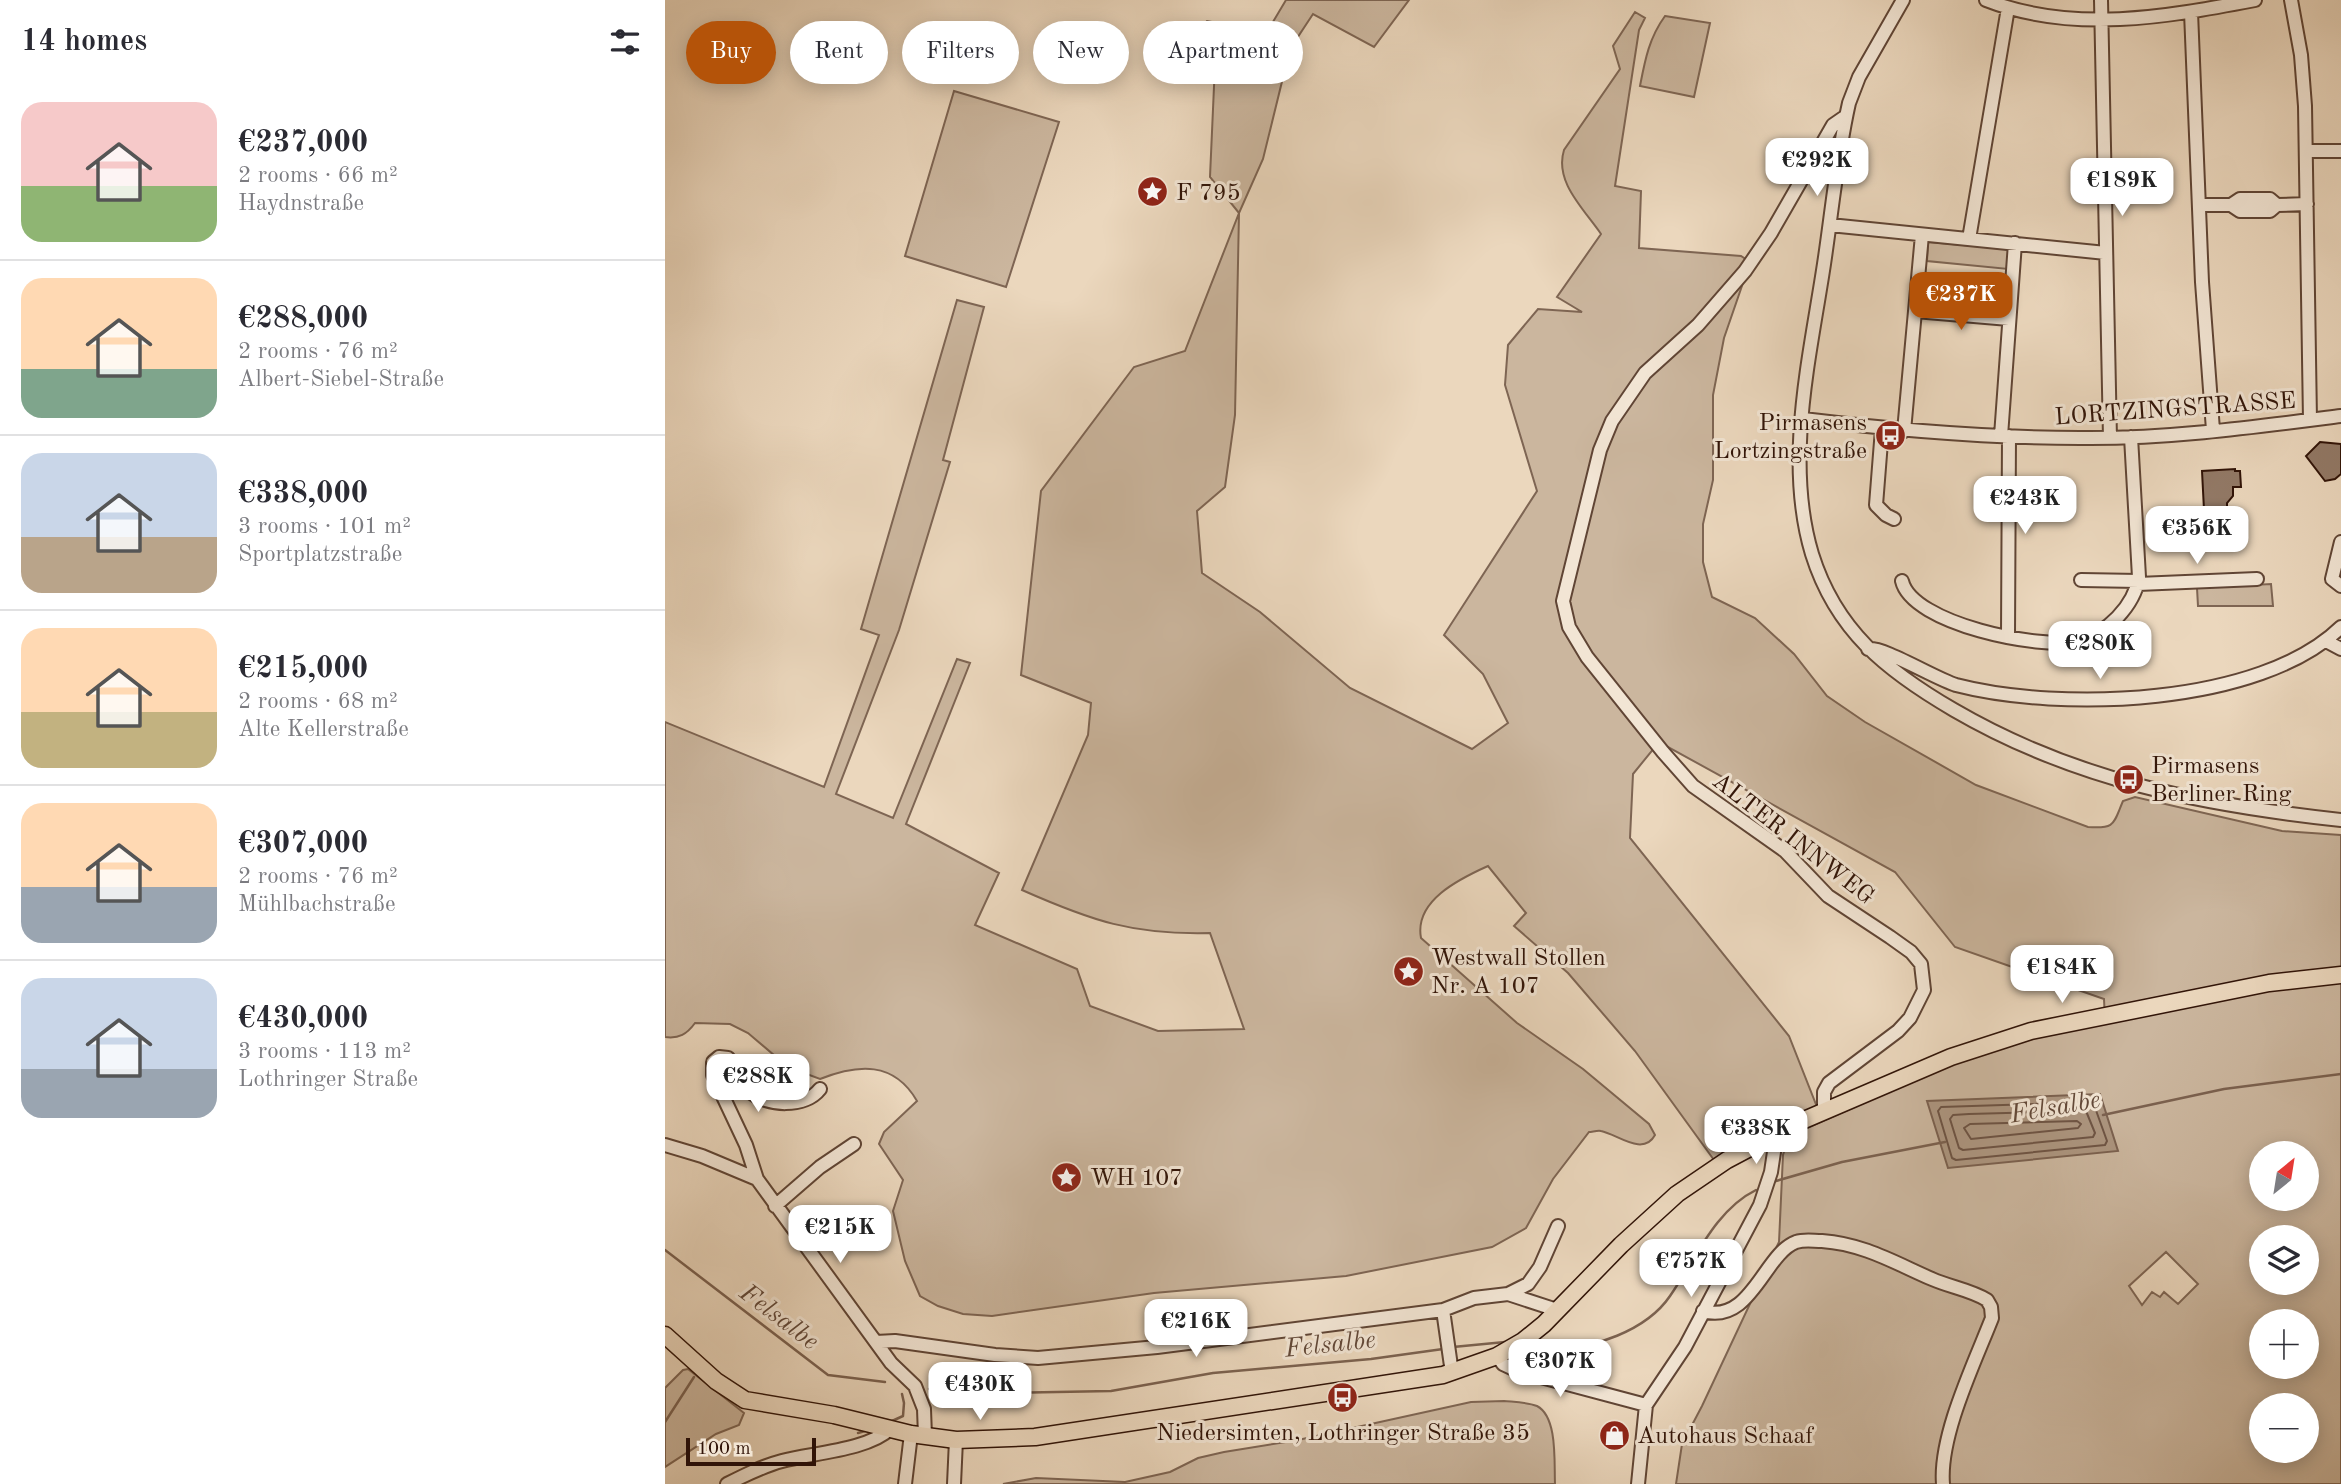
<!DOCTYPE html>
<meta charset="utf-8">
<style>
body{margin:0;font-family:"Old Standard TT",serif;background:#f7f7f7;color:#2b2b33;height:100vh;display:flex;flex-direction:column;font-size:26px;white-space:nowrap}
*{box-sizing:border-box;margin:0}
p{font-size:23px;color:#7c7c81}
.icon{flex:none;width:38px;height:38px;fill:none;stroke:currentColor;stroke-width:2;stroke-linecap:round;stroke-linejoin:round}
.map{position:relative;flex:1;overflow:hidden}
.panel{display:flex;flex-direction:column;background:#fff;width:665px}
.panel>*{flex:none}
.top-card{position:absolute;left:21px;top:21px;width:665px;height:63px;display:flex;gap:14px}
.needle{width:46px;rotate:30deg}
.tools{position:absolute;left:1584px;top:1141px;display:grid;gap:14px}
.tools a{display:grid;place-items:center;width:70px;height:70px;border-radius:50%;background:#fff;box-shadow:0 4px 18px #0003;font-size:35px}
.scale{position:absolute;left:21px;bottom:18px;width:130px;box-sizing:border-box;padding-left:7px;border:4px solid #311408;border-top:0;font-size:19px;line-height:24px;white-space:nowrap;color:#311408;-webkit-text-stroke:5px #f2e5d4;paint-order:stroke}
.price{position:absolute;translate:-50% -60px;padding:0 16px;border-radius:14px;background:#fff;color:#222;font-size:23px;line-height:46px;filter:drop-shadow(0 2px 4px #0008)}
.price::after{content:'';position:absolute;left:50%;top:42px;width:21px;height:16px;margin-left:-10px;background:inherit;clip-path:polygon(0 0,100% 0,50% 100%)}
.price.current{background:#b45309;color:#fff}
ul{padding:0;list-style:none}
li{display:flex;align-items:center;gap:21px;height:175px;padding:0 21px}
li+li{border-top:2px solid #e1e1e2}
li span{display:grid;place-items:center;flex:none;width:196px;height:140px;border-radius:21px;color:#555}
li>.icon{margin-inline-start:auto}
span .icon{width:84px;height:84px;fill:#fffc;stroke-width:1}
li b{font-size:30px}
h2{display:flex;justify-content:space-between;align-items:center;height:84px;padding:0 21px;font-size:30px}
.tag{padding:0 24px;border-radius:32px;background:#fff;box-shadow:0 4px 18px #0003;font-size:24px;line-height:63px}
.tag.current{background:#b45309;color:#fff}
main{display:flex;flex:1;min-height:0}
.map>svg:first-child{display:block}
.green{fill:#cbb69e;stroke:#7e6553;stroke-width:2;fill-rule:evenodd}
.water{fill:#ac957f;stroke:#7b614f;stroke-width:2}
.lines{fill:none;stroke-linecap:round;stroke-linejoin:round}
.shore{stroke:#6e5444;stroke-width:2}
.stream{stroke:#7b614f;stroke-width:2.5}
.building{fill:#927966;stroke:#311408;stroke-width:2}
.minor-casing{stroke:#604535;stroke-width:16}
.major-casing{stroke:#311408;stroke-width:19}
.minor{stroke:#f2e5d4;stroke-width:12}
.major{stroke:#ebd7bd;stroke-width:16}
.labels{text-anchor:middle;stroke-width:6;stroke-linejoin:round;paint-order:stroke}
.poi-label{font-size:24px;fill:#311408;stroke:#f2e5d4;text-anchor:start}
.street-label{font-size:24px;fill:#311408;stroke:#f2e5d4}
.water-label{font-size:26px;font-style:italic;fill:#624838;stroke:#f2e5d4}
</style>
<main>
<section class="panel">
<h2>14 homes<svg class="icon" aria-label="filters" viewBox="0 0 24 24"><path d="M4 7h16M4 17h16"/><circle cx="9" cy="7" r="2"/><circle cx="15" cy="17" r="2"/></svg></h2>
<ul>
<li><span style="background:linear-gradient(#f6c9c9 60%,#8fb573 0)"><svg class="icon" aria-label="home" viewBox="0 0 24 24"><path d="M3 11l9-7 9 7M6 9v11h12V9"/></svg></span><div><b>€237,000</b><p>2 rooms · 66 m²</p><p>Haydnstraße</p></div></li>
<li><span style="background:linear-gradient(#ffd9b3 65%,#7fa58c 0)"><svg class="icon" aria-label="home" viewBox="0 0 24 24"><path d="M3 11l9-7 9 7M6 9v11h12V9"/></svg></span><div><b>€288,000</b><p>2 rooms · 76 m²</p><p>Albert-Siebel-Straße</p></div></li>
<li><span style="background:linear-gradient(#c9d6e8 60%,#b9a48a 0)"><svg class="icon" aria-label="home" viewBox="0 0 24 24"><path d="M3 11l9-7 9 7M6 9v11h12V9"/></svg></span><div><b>€338,000</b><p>3 rooms · 101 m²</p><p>Sportplatzstraße</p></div></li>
<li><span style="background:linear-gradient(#ffd9b3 60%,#c2b280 0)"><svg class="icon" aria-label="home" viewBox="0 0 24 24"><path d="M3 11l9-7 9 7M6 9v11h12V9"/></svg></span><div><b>€215,000</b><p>2 rooms · 68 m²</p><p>Alte Kellerstraße</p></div></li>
<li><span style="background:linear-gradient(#ffd9b3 60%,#9aa5b1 0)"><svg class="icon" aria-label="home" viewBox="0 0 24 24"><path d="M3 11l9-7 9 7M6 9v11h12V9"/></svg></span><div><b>€307,000</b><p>2 rooms · 76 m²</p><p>Mühlbachstraße</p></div></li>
<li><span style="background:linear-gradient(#c9d6e8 65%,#9aa5b1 0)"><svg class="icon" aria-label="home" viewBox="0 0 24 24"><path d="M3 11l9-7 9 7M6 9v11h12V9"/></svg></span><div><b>€430,000</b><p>3 rooms · 113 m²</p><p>Lothringer Straße</p></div></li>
</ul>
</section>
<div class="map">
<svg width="1676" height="1484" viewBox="0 0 1676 1484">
<rect width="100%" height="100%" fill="#ebd7bd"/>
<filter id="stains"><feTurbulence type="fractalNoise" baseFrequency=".00286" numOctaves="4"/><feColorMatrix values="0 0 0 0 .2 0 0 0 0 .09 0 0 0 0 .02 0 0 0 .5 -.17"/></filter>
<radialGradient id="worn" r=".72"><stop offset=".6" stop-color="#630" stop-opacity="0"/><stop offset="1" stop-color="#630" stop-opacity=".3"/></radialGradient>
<!-- green -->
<path class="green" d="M621 0H744L709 47 648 14 625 49 598 159 574 213 570 415 560 487 532 511 537 573 595 612 685 688 807 749 843 723 818 674 779 635 872 491 840 385 843 345 873 309 917 312 892 297 936 234C919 209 889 182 899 150L955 69 948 46 970 12 980 18 974 30 950 186 976 191 974 248 1076 256 1082 260 1079 280 1059 338 1048 395V480L1038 524V562L1047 597 1090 618 1129 654 1162 696 1200 722 1311 785 1423 827C1451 829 1448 824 1458 801L1470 797 1617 831 1676 835V1484H1011L1017 1444 1037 1406 1114 1242 1118 1155 1124 1136 1284 1065 1366 1038 1440 1021 1439 999 1290 947 1230 872 994 742 968 774 965 838 1124 1036 1152 1107 1049 1160 970 1051 903 973 849 926 861 913 823 866C794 879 749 901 756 938L852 1023 918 1069 984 1124 990 1135C978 1157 952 1134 936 1131 933 1130 927 1132 924 1132L888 1179 861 1228 827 1247 681 1276 489 1293 327 1316 298 1314 273 1306 255 1296 240 1261 228 1211 238 1180 214 1144 219 1132 252 1101C229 1061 193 1064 155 1079L123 1067 83 1033 65 1024 30 1023C22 1034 14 1039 0 1037V722L159 787 214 635 196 629 292 300 319 307 278 460 285 462 234 630 171 794 228 818 292 659 305 663 241 824 334 873 310 925 412 969 425 1006 493 1031 579 1029 545 933C468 935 427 921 357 890L423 735 426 703 356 675 376 491 469 367 520 351 574 213 545 177 550 64 532 30 542 21 579 28 599 37ZM1596 1153H1642V1199H1596ZM1596 1237H1642V1283H1596ZM1501 1252 1533 1284 1513 1304 1499 1292 1495 1297 1487 1292 1477 1305 1464 1286ZM1596 1321H1642V1367H1596ZM1596 1405H1642V1451H1596Z
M1000 16 1045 23 1029 97 975 86C980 60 984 38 1000 16Z
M289 91 394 122 341 287 240 256Z
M1263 242 1344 249 1343 269 1262 261Z
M1606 584 1608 606H1533L1532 588Z
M23 1369 79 1413 74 1425 51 1434 0 1467V1388L18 1370Z
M839 1401C849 1402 862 1402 872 1406 893 1417 889 1463 890 1484H338L371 1478 460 1482 505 1472 533 1458 559 1452 633 1440 806 1402Z"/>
<!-- water -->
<path class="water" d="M1435 1094 1453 1151 1283 1168 1262 1101Z"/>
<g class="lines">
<!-- shore -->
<path class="shore" d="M1428 1102 1442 1141 1440 1145 1291 1160 1287 1158 1273 1111 1276 1107Z
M1421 1111 1430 1133 1428 1137 1298 1150 1294 1148 1285 1119 1288 1115 1304 1114Z
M1412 1121 1416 1124 1413 1128 1306 1139 1299 1128 1305 1124Z"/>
<!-- stream -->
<path class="stream" d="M1438 1115 1559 1089 1676 1074
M1111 1181 1177 1162 1280 1142
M0 1250 163 1375 220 1382
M788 1347 840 1342
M887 1347C926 1351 982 1330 1005 1296 1030 1260 1050 1210 1091 1190
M264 1389 340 1393 446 1391 548 1373 706 1359 778 1349
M227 1421 238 1416 239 1403 237 1394
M0 1422 29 1377
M193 1433 200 1431"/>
</g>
<!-- building -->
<path class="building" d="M1655 442 1676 444V474L1670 479 1660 481 1641 456Z
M1570 469V471H1575L1576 487H1568V496L1562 503V509L1539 510 1537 471Z"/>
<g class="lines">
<defs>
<path id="minor" d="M1238 0 1194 77 1184 103C1172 156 1167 211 1159 264 1145 357 1119 461 1147 554 1171 631 1222 671 1289 710 1411 781 1537 805 1676 820
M1321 0C1408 34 1501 17 1590 0
M1436 0 1445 438
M1626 0 1636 55 1640 106 1645 420
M1526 12 1537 282 1548 430
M1641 151H1676
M1535 205H1566L1575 199H1605L1612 205 1642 204
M1566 205 1575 211H1605L1612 205
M1165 225 1441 253
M1304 239 1343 8
M1250 311 1344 319
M1138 419C1230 430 1322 438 1415 438 1502 439 1590 427 1676 416
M1217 429 1211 505 1221 515 1229 519
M1239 431 1257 235
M1336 436 1350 243
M1676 542 1667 579 1676 586
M1416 580 1474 581
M1237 581C1247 624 1376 650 1413 641 1442 634 1469 606 1474 577L1466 437
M1473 584 1592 579
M1343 636 1344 436
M1661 641 1676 649
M1203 649C1217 646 1271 679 1291 685 1395 712 1595 706 1676 627
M155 1089C140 1108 102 1107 84 1091 74 1082 73 1068 63 1058L54 1057 48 1062V1075L81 1145 92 1179 226 1363 250 1386 259 1409 260 1436
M1159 1111V1092L1164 1083 1233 1031 1245 1018 1259 990 1256 964 1246 952 1225 937 1163 896 1120 851 1028 786 998 752 922 657 904 627 898 601 935 450 947 421 980 373 1033 325 1080 271 1106 233 1168 125 1181 116
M0 1145 37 1156 92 1179
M110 1206 155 1167 189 1144
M843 1294 892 1310
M778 1310 787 1373
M1038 1311C1086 1325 1099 1254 1131 1242 1140 1239 1148 1241 1157 1241 1199 1244 1230 1263 1267 1279 1285 1287 1306 1290 1322 1300L1326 1307 1327 1318C1309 1364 1274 1436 1278 1484
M211 1342 230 1341 330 1355 373 1358 492 1347 778 1310 809 1298 843 1294 863 1284 875 1267 893 1226
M832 1356 838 1364 853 1371 981 1405
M62 1484C80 1475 98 1466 117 1461 147 1453 203 1450 225 1429
M240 1484 246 1434
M289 1484 291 1440
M973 1484 981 1405 1020 1347 1095 1205 1106 1172 1112 1132"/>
<path id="major" d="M0 1335 51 1381 80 1400 169 1415 246 1434 291 1440 370 1437 778 1375 832 1356 858 1341 879 1324 956 1245 1012 1194 1062 1160 1132 1123 1286 1057 1366 1031 1604 983 1676 975"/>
</defs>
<!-- minor casing -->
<use href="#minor" class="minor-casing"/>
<!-- major casing -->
<use href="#major" class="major-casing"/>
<!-- minor -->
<use href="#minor" class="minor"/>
<!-- major -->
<use href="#major" class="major"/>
</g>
<!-- icons -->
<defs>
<symbol id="sight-disc" viewBox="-11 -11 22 22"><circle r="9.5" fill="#8f2418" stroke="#f2e5d4"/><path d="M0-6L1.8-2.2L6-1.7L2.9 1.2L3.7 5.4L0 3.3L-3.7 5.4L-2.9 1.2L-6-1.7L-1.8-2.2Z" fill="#fff"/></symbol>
<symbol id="bus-disc" viewBox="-11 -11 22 22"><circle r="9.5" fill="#8f2418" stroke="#f2e5d4"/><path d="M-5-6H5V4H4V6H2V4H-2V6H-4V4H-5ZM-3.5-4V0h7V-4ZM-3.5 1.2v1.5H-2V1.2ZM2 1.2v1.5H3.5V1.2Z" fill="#fff"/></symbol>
<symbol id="shop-disc" viewBox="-11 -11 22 22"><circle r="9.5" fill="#8f2418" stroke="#f2e5d4"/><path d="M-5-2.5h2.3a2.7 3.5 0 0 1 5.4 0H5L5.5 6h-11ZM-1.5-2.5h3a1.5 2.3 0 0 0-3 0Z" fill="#fff"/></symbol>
</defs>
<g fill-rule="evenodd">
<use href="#sight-disc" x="470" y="174" width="35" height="35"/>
<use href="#bus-disc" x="1208" y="418" width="35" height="35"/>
<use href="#bus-disc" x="1446" y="762" width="35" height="35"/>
<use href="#sight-disc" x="726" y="954" width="35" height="35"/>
<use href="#sight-disc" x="384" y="1160" width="35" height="35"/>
<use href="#bus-disc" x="660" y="1380" width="35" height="35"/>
<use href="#shop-disc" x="932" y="1418" width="35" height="35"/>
</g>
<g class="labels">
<!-- poi labels -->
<g class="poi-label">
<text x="511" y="200">F 795</text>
<text x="1202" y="430" text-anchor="end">Pirmasens<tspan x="1202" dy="28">Lortzingstraße</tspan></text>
<text x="1486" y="773">Pirmasens<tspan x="1486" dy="28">Berliner Ring</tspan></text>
<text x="766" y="965">Westwall Stollen<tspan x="766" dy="28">Nr. A 107</tspan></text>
<text x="425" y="1185">WH 107</text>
<text x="678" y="1440" text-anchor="middle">Niedersimten, Lothringer Straße 35</text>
<text x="972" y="1443">Autohaus Schaaf</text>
</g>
<!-- street labels -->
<g class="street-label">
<text transform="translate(1510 408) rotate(-4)" y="8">LORTZINGSTRASSE</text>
<text transform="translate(1129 838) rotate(38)" y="8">ALTER INNWEG</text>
</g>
<!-- water labels -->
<g class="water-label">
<text transform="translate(1390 1106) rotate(-10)" y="9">Felsalbe</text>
<text transform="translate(115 1316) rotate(37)" y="9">Felsalbe</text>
<text transform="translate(665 1343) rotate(-6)" y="9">Felsalbe</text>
</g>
</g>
<rect width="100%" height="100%" filter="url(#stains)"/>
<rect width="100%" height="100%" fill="url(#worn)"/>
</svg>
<div class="tools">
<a><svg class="needle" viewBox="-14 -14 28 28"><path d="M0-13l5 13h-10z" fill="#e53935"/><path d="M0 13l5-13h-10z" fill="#7c7c81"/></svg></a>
<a><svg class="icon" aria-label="layers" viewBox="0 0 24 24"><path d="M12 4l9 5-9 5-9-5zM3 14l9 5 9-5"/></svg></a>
<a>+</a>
<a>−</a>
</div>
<div class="scale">100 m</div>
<b class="price" style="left:1152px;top:198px">€292K</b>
<b class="price" style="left:1457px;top:218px">€189K</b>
<b class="price current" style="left:1296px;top:332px">€237K</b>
<b class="price" style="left:1360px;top:536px">€243K</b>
<b class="price" style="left:1532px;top:566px">€356K</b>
<b class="price" style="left:1435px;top:681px">€280K</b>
<b class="price" style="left:1397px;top:1005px">€184K</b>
<b class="price" style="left:93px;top:1114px">€288K</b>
<b class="price" style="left:1091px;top:1166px">€338K</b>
<b class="price" style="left:175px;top:1265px">€215K</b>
<b class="price" style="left:1026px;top:1299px">€757K</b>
<b class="price" style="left:531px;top:1359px">€216K</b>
<b class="price" style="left:895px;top:1399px">€307K</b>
<b class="price" style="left:315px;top:1422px">€430K</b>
<div class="top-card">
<a class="tag current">Buy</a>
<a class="tag">Rent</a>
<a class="tag">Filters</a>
<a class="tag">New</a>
<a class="tag">Apartment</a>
</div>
</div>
</main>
